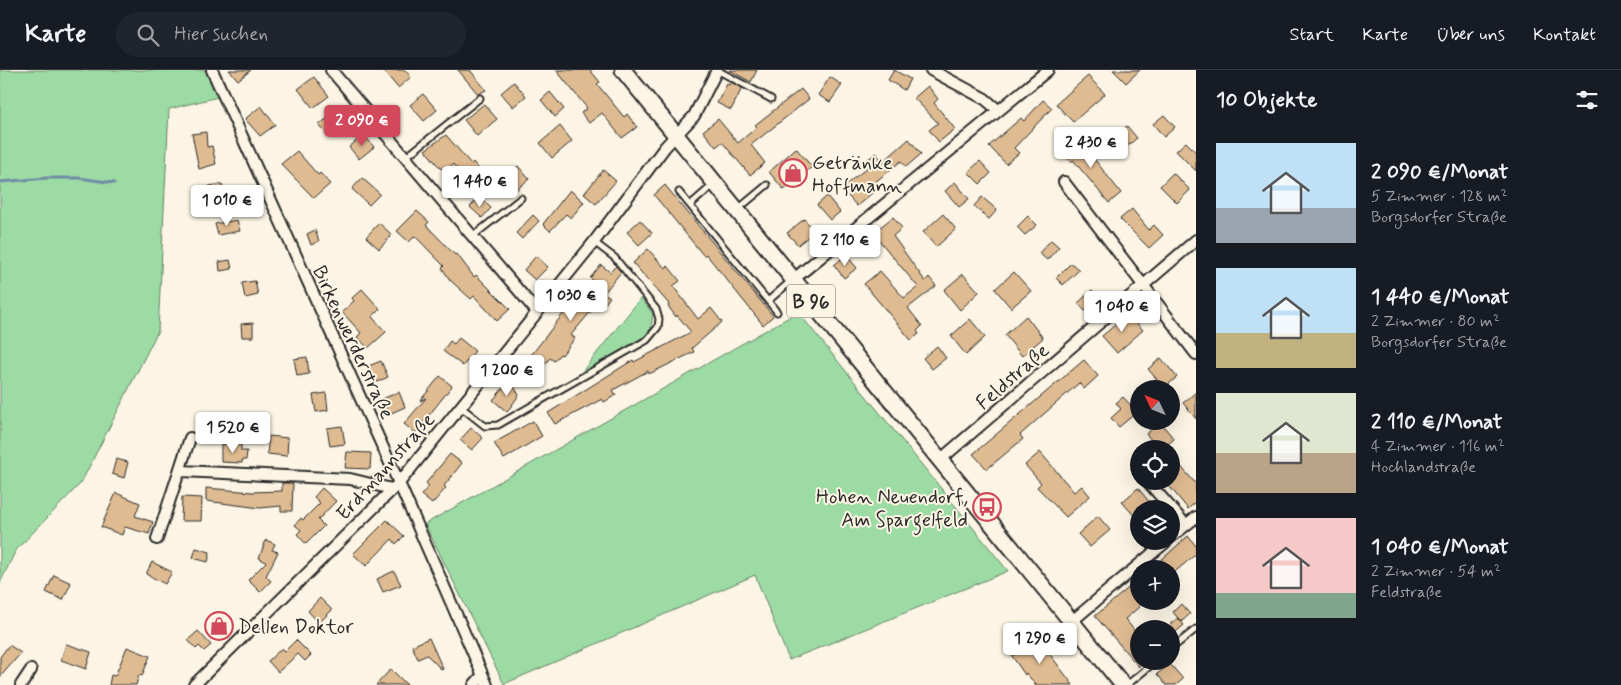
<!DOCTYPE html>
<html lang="de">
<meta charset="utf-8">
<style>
body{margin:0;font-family:Mynerve,sans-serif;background:#20242c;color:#f1f3f6;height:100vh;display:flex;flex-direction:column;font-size:19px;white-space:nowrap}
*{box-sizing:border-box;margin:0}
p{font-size:16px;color:#9ea1a6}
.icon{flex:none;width:28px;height:28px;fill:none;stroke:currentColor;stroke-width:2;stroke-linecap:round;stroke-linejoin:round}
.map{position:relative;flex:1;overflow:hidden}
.side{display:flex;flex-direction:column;background:#171b24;width:425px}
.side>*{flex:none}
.needle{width:32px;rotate:313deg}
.controls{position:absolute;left:1130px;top:310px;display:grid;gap:10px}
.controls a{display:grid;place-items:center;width:50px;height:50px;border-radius:50%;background:#171b24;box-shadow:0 5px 20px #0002;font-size:25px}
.price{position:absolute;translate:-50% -42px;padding:0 11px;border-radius:5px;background:#fff;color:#222;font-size:16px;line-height:32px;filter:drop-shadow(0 1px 2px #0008)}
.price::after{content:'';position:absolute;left:50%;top:30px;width:15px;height:11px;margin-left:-8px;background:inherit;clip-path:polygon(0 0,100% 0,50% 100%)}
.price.selected{background:#d1495b;color:#fff}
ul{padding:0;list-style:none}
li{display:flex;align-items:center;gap:15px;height:125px;padding:0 20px}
li span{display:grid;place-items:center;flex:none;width:140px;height:100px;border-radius:0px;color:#555}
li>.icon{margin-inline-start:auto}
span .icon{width:60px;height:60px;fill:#fffc;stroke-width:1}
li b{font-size:21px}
h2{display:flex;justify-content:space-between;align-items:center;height:60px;padding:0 20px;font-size:21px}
header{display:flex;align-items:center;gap:30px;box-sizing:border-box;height:70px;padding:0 25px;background:#171b24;border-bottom:1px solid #363941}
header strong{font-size:24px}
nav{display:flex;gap:28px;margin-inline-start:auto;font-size:18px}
.search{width:350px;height:45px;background:#20242c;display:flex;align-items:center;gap:12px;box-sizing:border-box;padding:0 18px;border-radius:28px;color:#9ea1a6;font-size:19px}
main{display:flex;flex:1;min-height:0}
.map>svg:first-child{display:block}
.green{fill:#9cdba3;stroke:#648367}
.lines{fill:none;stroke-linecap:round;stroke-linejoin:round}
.stream{stroke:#6f8ba5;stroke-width:3}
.building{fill:#dfbb91;stroke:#2b2b2b}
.lane-casing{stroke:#2b2b2b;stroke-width:9}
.street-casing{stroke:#2b2b2b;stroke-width:14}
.primary-casing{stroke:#2b2b2b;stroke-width:19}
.lane{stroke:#fcf5e5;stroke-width:5}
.street{stroke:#fcf5e5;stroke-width:10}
.primary{stroke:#fcf5e5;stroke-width:15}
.labels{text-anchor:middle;stroke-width:4;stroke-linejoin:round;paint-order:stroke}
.shield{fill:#fcf5e5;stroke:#6a6863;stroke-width:1}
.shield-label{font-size:19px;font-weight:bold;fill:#2b2b2b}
.poi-label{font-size:20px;fill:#2b2b2b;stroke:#fcf5e5;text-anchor:start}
.street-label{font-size:20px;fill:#2b2b2b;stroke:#fcf5e5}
</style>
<header>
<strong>Karte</strong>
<div class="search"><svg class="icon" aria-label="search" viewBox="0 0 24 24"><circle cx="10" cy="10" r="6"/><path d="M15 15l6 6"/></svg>Hier suchen</div>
<nav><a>Start</a><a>Karte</a><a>Über uns</a><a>Kontakt</a></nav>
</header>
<main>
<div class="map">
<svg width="1196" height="615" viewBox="0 0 1196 615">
<rect width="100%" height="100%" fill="#fcf5e5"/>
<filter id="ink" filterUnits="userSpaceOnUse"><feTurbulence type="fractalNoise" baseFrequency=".02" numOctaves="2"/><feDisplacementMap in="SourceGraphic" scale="10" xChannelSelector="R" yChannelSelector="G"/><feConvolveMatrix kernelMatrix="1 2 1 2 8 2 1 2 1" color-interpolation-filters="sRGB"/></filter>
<g filter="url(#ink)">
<!-- green -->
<path class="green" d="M0 0H210L222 26 169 39 158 261 81 413 16 480 0 513Z
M641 228 653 244 651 259 645 266 580 304Z
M798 242 1008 501 789 590 755 505 504 614 425 454Z"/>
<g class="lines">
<!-- stream -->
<path class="stream" d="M0 112 47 108H79L114 113"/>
</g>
<!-- building -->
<path class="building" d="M229 0H251L238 10Z
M383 0H405L411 7 398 18Z
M458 0H470L486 20 478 24Z
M556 0H590L600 12 597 14 624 47 627 44 637 57 622 68 602 43 589 53 581 43 587 38Z
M729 0H757L751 12Z
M894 0 910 9 904 20 888 10Z
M1113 0H1140L1126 13Z
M1088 6 1105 24 1073 52 1056 34Z
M314 7 329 26 313 38 298 19Z
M830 7 842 15 830 32 818 25Z
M514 12 526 26 513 37 501 23Z
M731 12 742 18 731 40 717 33 727 14 729 15Z
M928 16 938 29 934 33 955 59 939 72 929 60 938 53 914 28Z
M801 19 809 29 751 75 765 93 750 105 722 72 716 77 703 61 718 49 738 73 757 57 755 55Z
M550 22 564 39 555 47 541 30Z
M423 24 437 40 424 51 410 35Z
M1043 30 1052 38 1014 78 1019 83 1006 94 989 76 1021 48 1024 51Z
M484 34 497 49 477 66 464 50Z
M261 36 275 55 260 66 245 49Z
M340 38 351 52 330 68 319 55Z
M1164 45 1175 57 1164 67 1153 54Z
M560 56 572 71 552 88 540 73Z
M1127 56 1137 68 1125 78 1115 66Z
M206 62 207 77 212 76 216 94 199 99 192 64Z
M364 65 374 77 359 89 349 77Z
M446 65 471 94 473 92 485 106 473 117 453 94 448 99 445 96 441 99 425 80Z
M1076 66 1121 123 1109 133 1073 90 1071 92 1060 80Z
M909 69 921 84 906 97 901 91 874 113 878 118 857 136 848 126 851 124 844 116 867 98 863 93 876 83 883 92Z
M1186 72 1196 82V101L1176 81Z
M796 78 812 97 784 120 769 102Z
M297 81 318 105 320 103 330 114 314 128 281 94Z
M980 91 991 103 980 114 968 102Z
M518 96 529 109 515 121 504 107Z
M603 100 616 111 596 134 584 124Z
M1173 103 1190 120 1177 133 1160 116Z
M362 108 380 124 369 135 352 119Z
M955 112 969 129 959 137 945 121Z
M222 114 226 134 213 136 209 116Z
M665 115 773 246 763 255 706 184 704 186 654 125Z
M570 120 584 132 571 148 566 144 550 161 543 154Z
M827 126 840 142 830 150 817 135Z
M479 127 491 138 482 148 470 137Z
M982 127 997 140 989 149 974 136Z
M1132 139 1149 160 1154 155 1163 165 1149 178 1120 149Z
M417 141 429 152 426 155 455 185 457 184 474 207 476 205 510 239 497 251 474 226 471 229 450 210 442 198 444 196 415 166 409 172 397 161Z
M943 144 956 159 936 177 923 162Z
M533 145 539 151 522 169 516 163Z
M1028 146 1037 155 1025 165 1017 157Z
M893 147 902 158 893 166 925 211 929 207 936 216 908 238 922 256 917 261 919 264 911 270 864 214 880 201 904 228 918 217 873 163Z
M804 149 815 161 798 175 787 163Z
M237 150 240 161 218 165 215 154Z
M640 150 652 163 639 175 627 162Z
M379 153 392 165 379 179 366 167Z
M315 160 319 171 311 175 307 164Z
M1051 170 1059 177 1047 190 1039 183Z
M648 179 665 198 668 196 680 211 673 216 698 249 711 238 722 252 692 278 694 282 649 304 648 301 613 320 616 325 604 332 602 329 555 354 548 343 633 290 634 292 691 262 677 245 676 247 668 236 669 234 633 193Z
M846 185 857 198 844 208 834 195Z
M536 186 548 197 535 210 524 200Z
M230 190 232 199 220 201 219 192Z
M1071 193 1079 200 1063 215 1056 208Z
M601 195 610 202 616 196 621 202 604 223 610 227 603 236 600 233 592 240 571 265 575 268 562 285 560 284 554 291 550 288 530 311 522 297 573 231 577 234 595 212 590 208Z
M1014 202 1031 221 1011 238 995 219Z
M963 204 979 222 960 240 944 220Z
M255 211 258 225 245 228 242 213Z
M362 219 380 239 372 247 386 262 368 278 357 267 361 263 342 242 354 231 352 228Z
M1092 220 1100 229 1085 241 1078 233Z
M1128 244 1143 260 1117 283 1102 266Z
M1026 246 1043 268 1022 286 1005 265Z
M970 249 985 267 966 285 951 266Z
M253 253V267H242L241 254Z
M459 268 475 281 463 296 443 281 450 271 454 274Z
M937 276 946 288 932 299 923 288Z
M307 287 309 304 297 306 294 289Z
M1161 288 1177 307 1164 318 1148 299Z
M1084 290 1098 306 1084 319 1079 313 1020 365 1023 369 987 399 973 384Z
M381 291 388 307 373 314 366 297Z
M440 306 452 316 415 363 404 354 426 328 420 331Z
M510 310 519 325 507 342 493 330Z
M399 322 405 337 389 344 382 329Z
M1196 322V349L1183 333Z
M326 323 328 340 316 342 313 325Z
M1123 327 1137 342 1119 357 1111 348 1121 339 1116 333Z
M533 351 542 366 504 389 494 373Z
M1160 352 1174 369 1162 379H1159L1146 364Z
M342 356 345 374 330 376 327 358Z
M471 358 483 368 472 380 460 370Z
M269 366 288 368 287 386 267 384Z
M221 374 241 375V381H247L246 390H242V393L221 392Z
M347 382 371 383 370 399 345 398Z
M1040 382 1074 422 1082 416 1090 426 1066 447 1037 417 1041 413 1025 395Z
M450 384 462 393 444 416 446 418 432 434 421 425 429 416 426 413Z
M1171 385 1196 414V432L1188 439 1165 411H1171Z
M116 389 128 392 124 408 112 404Z
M282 413H293L292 441H281V436L260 438 206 431V418L252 422 282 421Z
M322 418 336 431 318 450 324 456 306 474 297 464 301 460 295 455 301 448 303 450 320 433 314 427Z
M1138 418 1155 439H1139V451L1122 432Z
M116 423 140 433 135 446 153 452 149 464 125 457 122 465 101 457Z
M182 427 202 428 201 451H181Z
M1098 446 1110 460 1090 477 1078 464Z
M387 450 404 466 396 474 392 469 366 496 353 484Z
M1188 466 1196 476V484L1171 505V499H1151Z
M266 470 275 474 272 480 278 482 266 506 271 511 260 522 248 510 266 492 259 488Z
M196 478 210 482 208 492 193 488Z
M152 492 172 502 165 514 146 504Z
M394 501 401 515 383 522 377 509Z
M54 505 71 513 63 530 46 522Z
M1139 509V537L1125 549 1139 566V597L1095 546Z
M320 528 332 540 319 553 308 541Z
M1181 534 1190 544 1181 552 1173 542Z
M215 544 229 547 225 562 212 558Z
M1178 548 1184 555 1171 566V553Z
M198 561 211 575 204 581 199 576 196 579 188 570Z
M429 568 443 599 442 600 427 585 418 589 412 576Z
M1035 569 1039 570 1073 615H1036L1026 603 1025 605 1012 586Z
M296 570 311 585 305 591 298 584 278 602 268 591 282 578 285 581Z
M66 574 91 582 86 599 61 590Z
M9 575 21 583 0 607V587Z
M127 577 150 586 142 606 139 605 136 615H109L111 605 115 606Z
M1170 594 1183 609 1176 615H1166L1157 604Z
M391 599 407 615H376Z"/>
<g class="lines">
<defs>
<path id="lane" d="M717 0 771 29
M406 87 480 28
M679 122 777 242
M690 135 713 115
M737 140 767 115
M473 166 521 128
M768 231 792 210
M461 337 485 356 498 355 647 270 658 257 659 249 656 239 615 188 594 172
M1171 579 1196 559
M1127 615 1156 591"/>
<path id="street" d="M212 0 399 413 487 615
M331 0 537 242
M931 0 985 29 998 40
M1064 112 1196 284
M794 209 1048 0
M940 390 1196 170
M181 401 350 409 392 419
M1148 412 1186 455
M1171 467 1196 447
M157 469 190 368
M1071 552 1167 471
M21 615 31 600
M194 615 399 413 594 172 665 77 694 46 717 0
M474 615 482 606"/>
<path id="primary" d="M623 0 1123 615"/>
</defs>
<!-- lane casing -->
<use href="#lane" class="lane-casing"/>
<!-- street casing -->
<use href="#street" class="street-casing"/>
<!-- primary casing -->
<use href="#primary" class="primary-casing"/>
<!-- lane -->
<use href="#lane" class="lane"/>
<!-- street -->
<use href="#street" class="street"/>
<!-- primary -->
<use href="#primary" class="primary"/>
</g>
</g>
<!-- icons -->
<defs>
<symbol id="shop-ring" viewBox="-11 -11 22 22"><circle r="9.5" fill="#fcf5e5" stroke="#d1495b" stroke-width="1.5"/><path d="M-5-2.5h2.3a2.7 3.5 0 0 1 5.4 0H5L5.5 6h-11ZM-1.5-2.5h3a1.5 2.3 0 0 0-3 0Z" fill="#d1495b"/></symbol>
<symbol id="bus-ring" viewBox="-11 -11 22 22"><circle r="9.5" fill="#fcf5e5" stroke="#d1495b" stroke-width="1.5"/><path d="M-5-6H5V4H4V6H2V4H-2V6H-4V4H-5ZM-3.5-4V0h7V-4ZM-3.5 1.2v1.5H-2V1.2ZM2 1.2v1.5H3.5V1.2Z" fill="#d1495b"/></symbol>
</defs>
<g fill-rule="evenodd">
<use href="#shop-ring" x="777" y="87" width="32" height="32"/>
<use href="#bus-ring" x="971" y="421" width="32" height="32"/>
<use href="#shop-ring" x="203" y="540" width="32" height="32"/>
</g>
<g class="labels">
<!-- shield labels -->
<rect class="shield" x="787" y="214.5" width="48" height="33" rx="4"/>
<g class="shield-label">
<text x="811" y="238">B 96</text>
</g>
<!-- poi labels -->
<g class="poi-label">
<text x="812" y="99">Getränke<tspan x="812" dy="23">Hoffmann</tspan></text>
<text x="968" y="433" text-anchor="end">Hohen Neuendorf,<tspan x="968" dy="23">Am Spargelfeld</tspan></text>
<text x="238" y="563">Dellen Doktor</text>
</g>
<!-- street labels -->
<g class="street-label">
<text transform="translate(354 272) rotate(65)" y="7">Birkenwerderstraße</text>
<text transform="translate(1012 306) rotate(-41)" y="7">Feldstraße</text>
<text transform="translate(385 396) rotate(-48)" y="7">Erdmannstraße</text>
</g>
</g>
</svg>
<div class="controls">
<a><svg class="needle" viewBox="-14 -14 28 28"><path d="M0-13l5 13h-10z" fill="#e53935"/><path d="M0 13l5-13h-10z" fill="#9ea1a6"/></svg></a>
<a><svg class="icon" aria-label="locate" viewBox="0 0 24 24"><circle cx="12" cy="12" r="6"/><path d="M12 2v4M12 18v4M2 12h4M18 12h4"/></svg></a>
<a><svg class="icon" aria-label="layers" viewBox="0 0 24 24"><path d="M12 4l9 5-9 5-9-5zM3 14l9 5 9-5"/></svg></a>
<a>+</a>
<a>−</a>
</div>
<b class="price selected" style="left:362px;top:77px">2 090 €</b>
<b class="price" style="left:1091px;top:99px">2 430 €</b>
<b class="price" style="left:480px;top:138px">1 440 €</b>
<b class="price" style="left:227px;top:157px">1 010 €</b>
<b class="price" style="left:845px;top:197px">2 110 €</b>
<b class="price" style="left:571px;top:252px">1 030 €</b>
<b class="price" style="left:1122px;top:263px">1 040 €</b>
<b class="price" style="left:507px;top:327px">1 200 €</b>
<b class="price" style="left:233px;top:384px">1 520 €</b>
<b class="price" style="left:1040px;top:595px">1 290 €</b>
</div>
<section class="side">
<h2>10 Objekte<svg class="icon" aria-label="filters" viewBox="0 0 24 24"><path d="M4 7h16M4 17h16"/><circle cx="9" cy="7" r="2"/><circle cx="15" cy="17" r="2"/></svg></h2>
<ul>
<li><span style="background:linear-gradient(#bfe0f5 65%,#9aa5b1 0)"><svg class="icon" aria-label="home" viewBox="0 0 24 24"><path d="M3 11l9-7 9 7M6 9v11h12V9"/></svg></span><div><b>2 090 €/Monat</b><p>5 Zimmer · 128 m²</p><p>Borgsdorfer Straße</p></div></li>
<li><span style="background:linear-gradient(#bfe0f5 65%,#c2b280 0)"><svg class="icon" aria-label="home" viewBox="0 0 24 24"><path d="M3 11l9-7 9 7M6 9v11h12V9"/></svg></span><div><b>1 440 €/Monat</b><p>2 Zimmer · 80 m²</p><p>Borgsdorfer Straße</p></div></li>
<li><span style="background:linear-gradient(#dfe7d0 60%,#b9a48a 0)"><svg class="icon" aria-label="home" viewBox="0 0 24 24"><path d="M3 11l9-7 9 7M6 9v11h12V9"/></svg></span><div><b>2 110 €/Monat</b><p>4 Zimmer · 116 m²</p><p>Hochlandstraße</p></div></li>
<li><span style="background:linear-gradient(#f6c9c9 75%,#7fa58c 0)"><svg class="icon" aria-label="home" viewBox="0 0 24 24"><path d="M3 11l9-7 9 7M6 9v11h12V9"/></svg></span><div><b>1 040 €/Monat</b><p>2 Zimmer · 54 m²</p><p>Feldstraße</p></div></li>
</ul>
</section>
</main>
